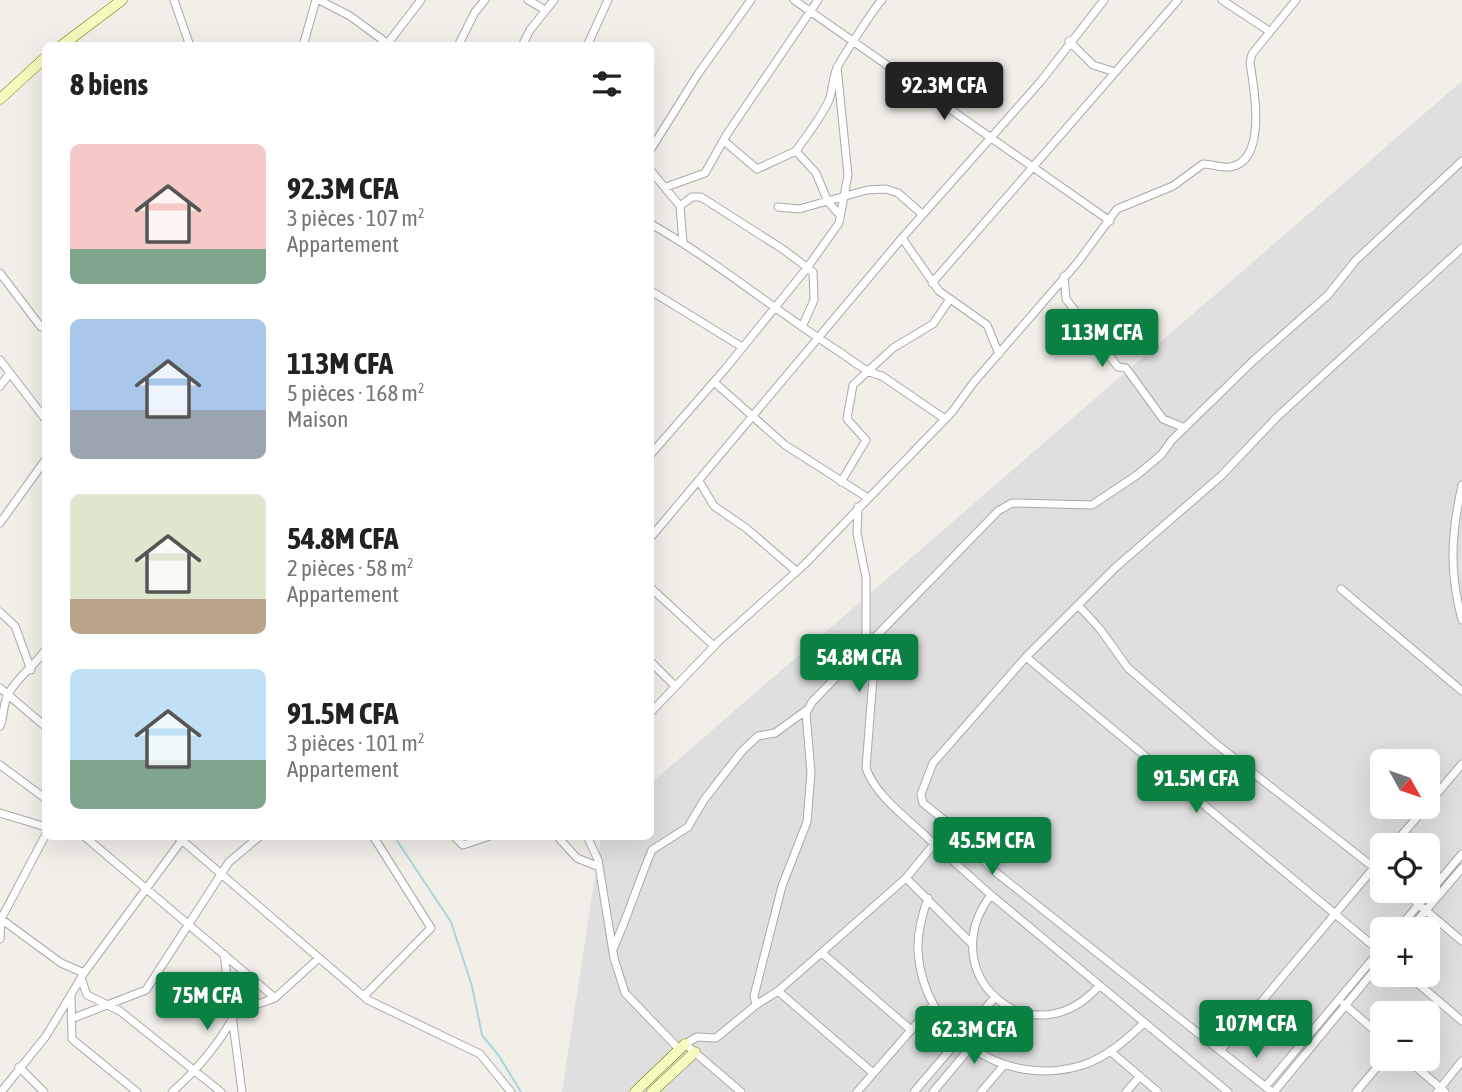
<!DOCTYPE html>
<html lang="fr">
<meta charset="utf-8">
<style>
body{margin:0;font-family:"Asap Condensed",sans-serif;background:#f2f2f2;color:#222;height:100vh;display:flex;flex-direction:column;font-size:26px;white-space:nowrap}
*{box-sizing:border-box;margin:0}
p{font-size:23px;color:#767676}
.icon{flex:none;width:38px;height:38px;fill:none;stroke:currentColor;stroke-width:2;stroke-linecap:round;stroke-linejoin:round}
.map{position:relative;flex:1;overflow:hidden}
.sheet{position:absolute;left:42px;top:42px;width:612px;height:798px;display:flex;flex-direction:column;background:#fff;border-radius:10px;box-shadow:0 7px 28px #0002}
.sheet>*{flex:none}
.needle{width:46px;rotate:130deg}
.tools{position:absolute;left:1370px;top:749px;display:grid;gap:14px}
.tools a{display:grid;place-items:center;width:70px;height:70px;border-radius:10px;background:#fff;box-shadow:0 7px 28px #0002;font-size:35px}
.price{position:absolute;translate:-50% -60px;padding:0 16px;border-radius:7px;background:#0b8043;color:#fff;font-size:23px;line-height:46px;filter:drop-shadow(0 2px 4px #0008)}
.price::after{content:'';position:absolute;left:50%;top:42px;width:21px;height:16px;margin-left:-10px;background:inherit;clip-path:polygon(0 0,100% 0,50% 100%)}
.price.current{background:#222;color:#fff}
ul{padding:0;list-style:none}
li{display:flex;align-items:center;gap:21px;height:175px;padding:0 28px}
li span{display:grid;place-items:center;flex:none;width:196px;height:140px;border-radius:10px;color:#555}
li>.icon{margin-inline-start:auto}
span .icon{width:84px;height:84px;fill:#fffc;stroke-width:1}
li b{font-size:30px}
h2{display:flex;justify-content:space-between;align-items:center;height:84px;padding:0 28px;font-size:30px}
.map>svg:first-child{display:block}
.residential{fill:#e0dfdf;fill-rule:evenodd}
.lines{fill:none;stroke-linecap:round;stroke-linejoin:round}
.stream{stroke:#aad3df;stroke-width:2}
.street-casing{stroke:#a9a9a9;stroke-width:9}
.secondary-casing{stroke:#707d05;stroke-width:11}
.street{stroke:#fff;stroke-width:7}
.secondary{stroke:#f7fabf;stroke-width:10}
</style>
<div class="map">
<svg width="1462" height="1092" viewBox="0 0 1462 1092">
<rect width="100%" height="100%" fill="#f2efe9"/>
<!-- residential -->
<path class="residential" d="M1462 81V1092H562L601 837 651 836V783ZM1382 761H1428V807H1382ZM1382 845H1428V891H1382ZM1382 929H1428V975H1382ZM1382 1013H1428V1059H1382Z"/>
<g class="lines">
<!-- stream -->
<path class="stream" d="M394 836 451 922 472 986 482 1035 499 1056 521 1092"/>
<defs>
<path id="street" d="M174 0 190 46
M319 0 350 16 391 46
M528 0 545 10
M794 0 1110 221
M1222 0 1269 31
M1069 41 1093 65 1115 72
M388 43 421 0
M303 46 316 0
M458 46 475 12 485 0
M522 46 530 30 554 0
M587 46 608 0
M724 141 757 169 796 151
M651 149 698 74 751 0
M651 171 680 206 683 242
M666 187 705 173 727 134 818 0
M680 206 692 197H701L784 250 813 272 814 300 802 327
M778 207 799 209 867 190 886 189 898 193 922 214
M840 215 828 202 816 173 796 151C807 135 821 118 829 100 833 90 832 79 837 68 841 59 877 4 882 0
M651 224C716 261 773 309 835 349 851 359 864 372 882 376L945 419
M902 238 939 291 987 325 999 354
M0 273 41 327
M1064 276 1066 299 1118 367 1126 368 1163 419 1185 428
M932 283 1178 0
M651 291 742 347
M0 360 46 420
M714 382 785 445 868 498
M0 386 10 373
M651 454 726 368 807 268 839 223 848 175 837 67
M699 481 714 506 746 528 796 571
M841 482 866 440 847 419 853 385 893 348 933 324 950 299
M1462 485C1451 535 1449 571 1462 620
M858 507 857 533 866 578V643L873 678 866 768C876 798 913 822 934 844
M0 523 46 459
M651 537 902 238 1041 81 1104 0
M651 588 714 646
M1341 589 1462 691
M1078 605 1100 629 1128 668 1215 743 1382 874
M0 612 15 626 31 670
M1026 657 1382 953
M651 662 674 685
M0 688 46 727
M651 712 719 641 805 564 952 412 974 382 1078 262 1117 209 1173 186 1203 164C1212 164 1221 168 1230 167 1268 161 1254 87 1250 63L1252 54 1296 0
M0 726C5 715 2 704 9 693 18 676 35 666 46 649
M0 765 46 799
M1428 804 1462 764
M0 813 46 827
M84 836 275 998
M177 836 368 1000 480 1054 511 1092
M454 836 463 845 490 836
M557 836 577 858 599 867
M587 836 598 860 614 958 625 993 679 1049
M1393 845 1426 807
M906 878 971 943
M1403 891 1462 941
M991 895C931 974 1031 1062 1099 986
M928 898C922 915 917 932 918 951 923 1033 1003 1090 1083 1065 1107 1057 1126 1040 1144 1023
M1 919 61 963 84 973
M1398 929 1462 854
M1410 929 1462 868
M0 939 1 919 46 834
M613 949C628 916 638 883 652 850L688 827 704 800 742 751 758 736 775 733 808 709
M822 953 911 1030
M224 954 242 1092
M1408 975 1462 1021
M81 978 87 995 120 1011 221 1092
M778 991 873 1073
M71 995 72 1039 137 1092
M364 996 431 928 373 836
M1344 1004 1382 1037
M756 1005 778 991 906 878 934 844 991 895 1228 1092
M239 1011 275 998 319 958
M71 1019 146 990 229 862 260 836
M1221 1050 1382 858
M1110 1051 1158 1092
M1407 1059 1445 1092
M19 1067 44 1092
M1266 1086 1382 948
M1 1092 46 1036 84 973 185 836
M172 1092C207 1061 235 1023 251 979
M741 1092 685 1044 697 1037 716 1038 756 1005 754 996 782 886 807 822 811 773 806 713 812 702 998 511 1012 503 1092 505 1137 475 1161 455 1172 440 1253 361 1328 295 1356 260 1462 161
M857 1092 933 1005
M914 1092 995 997
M933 1092 1005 1006
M981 1092 1004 1065
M1126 1092 1140 1076
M1272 1092 993 870 948 823 923 803 921 794 933 763 1026 657 1116 567 1221 476 1277 417 1462 248
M1274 1092 1382 961
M1356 1092 1384 1059
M1437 1092 1462 1061"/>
<path id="secondary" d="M61 46 122 0
M0 99 46 57
M635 1092 685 1044
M652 1092 695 1052"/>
</defs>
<!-- street casing -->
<use href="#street" class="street-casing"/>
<!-- secondary casing -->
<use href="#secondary" class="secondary-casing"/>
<!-- street -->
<use href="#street" class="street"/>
<!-- secondary -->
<use href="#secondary" class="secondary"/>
</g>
</svg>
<div class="tools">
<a><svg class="needle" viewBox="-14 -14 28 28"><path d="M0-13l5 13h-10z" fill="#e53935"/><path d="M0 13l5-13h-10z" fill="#767676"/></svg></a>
<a><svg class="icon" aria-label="locate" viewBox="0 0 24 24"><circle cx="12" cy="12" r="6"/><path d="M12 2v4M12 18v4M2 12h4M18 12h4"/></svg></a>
<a>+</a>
<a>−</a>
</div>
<b class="price current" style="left:944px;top:122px">92.3M CFA</b>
<b class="price" style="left:1102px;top:369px">113M CFA</b>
<b class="price" style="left:859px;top:694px">54.8M CFA</b>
<b class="price" style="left:1196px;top:815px">91.5M CFA</b>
<b class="price" style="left:992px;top:877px">45.5M CFA</b>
<b class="price" style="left:207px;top:1032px">75M CFA</b>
<b class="price" style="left:1256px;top:1060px">107M CFA</b>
<b class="price" style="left:974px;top:1066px">62.3M CFA</b>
<section class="sheet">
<h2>8 biens<svg class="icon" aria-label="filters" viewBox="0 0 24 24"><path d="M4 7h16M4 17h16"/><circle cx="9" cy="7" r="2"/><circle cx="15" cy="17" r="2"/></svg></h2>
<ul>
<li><span style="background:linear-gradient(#f6c9c9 75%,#7fa58c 0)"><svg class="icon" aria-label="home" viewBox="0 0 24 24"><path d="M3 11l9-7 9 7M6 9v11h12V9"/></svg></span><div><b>92.3M CFA</b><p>3 pièces · 107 m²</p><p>Appartement</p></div></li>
<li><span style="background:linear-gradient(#a9c7e8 65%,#9aa5b1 0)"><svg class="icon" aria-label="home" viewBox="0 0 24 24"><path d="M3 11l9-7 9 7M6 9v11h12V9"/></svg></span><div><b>113M CFA</b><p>5 pièces · 168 m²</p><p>Maison</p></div></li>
<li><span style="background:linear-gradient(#dfe7d0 75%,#b9a48a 0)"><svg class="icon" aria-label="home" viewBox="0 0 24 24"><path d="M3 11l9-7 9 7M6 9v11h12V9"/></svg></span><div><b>54.8M CFA</b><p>2 pièces · 58 m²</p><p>Appartement</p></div></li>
<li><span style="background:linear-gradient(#bfe0f5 65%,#7fa58c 0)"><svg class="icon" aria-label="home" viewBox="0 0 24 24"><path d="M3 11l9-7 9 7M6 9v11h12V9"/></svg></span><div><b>91.5M CFA</b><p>3 pièces · 101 m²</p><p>Appartement</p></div></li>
</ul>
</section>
</div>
